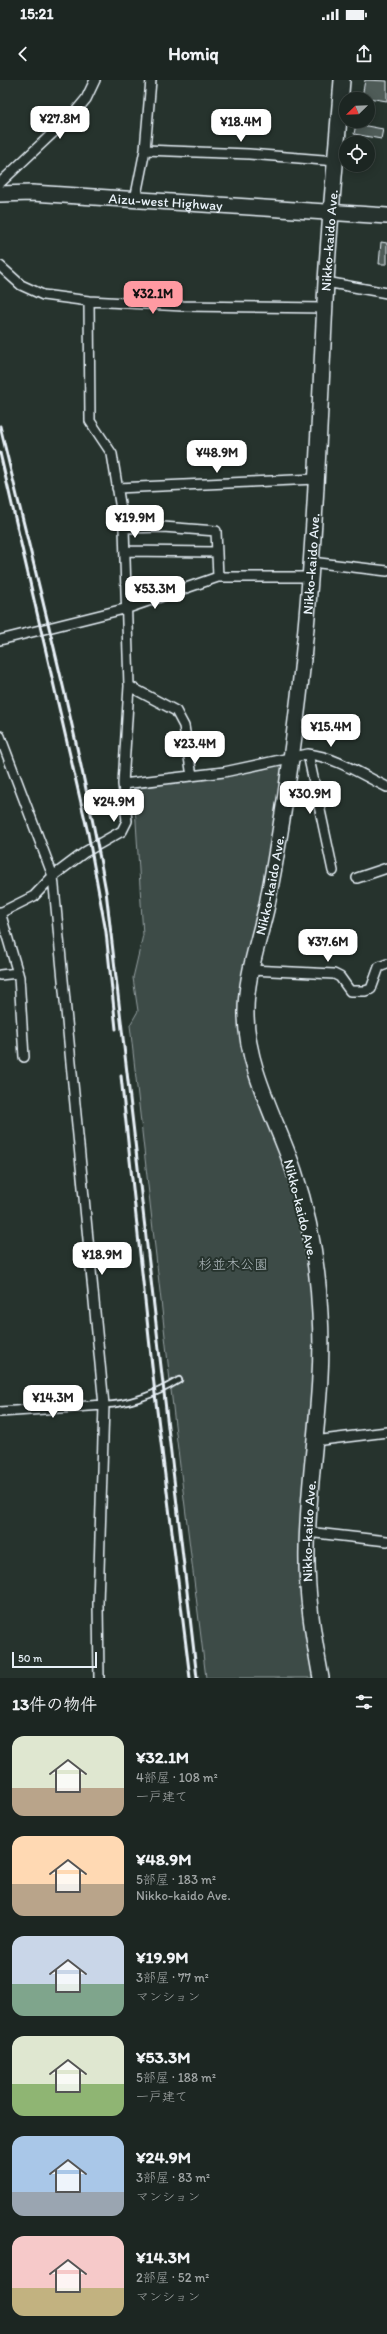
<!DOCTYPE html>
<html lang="ja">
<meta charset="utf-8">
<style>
body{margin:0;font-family:Itim,"Klee One",sans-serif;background:#252e2a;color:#f1f3f6;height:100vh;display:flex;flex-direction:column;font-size:15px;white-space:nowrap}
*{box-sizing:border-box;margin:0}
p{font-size:13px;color:#a0a5a5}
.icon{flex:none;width:22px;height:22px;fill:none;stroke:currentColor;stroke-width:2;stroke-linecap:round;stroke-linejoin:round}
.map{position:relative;height:1598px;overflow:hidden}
.details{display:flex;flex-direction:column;background:#1c2622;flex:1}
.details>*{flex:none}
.needle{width:26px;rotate:247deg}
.controls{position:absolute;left:339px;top:12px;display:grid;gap:8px}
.controls a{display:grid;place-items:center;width:36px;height:36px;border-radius:50%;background:#1c2622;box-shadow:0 2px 10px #0003,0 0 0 1px #3a4340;font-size:20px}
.scale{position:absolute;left:12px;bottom:10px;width:85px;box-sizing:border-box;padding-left:4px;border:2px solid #e8f1f8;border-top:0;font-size:11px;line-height:14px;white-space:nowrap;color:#e8f1f8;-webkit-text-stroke:3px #26332d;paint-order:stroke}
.price{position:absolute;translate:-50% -34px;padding:0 9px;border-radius:8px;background:#fff;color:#222;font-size:13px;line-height:26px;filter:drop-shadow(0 1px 2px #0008)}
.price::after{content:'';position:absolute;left:50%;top:24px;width:12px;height:9px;margin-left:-6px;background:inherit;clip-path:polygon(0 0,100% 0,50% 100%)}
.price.on{background:#ff9aa2;color:#111}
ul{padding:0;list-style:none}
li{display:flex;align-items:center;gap:12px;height:100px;padding:0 12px}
li span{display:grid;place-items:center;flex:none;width:112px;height:80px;border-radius:12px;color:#555}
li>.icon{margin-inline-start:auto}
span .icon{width:48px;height:48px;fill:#fffc;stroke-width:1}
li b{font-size:17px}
h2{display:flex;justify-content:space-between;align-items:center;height:48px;padding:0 12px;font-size:17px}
.status{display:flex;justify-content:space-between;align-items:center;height:28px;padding:0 20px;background:#1c2622;direction:ltr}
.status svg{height:11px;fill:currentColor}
header{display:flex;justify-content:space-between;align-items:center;height:52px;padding:0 12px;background:#1c2622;font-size:18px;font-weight:700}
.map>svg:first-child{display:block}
.green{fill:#3e4b47;stroke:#939ea0}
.building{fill:#505c59;stroke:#e8f1f8}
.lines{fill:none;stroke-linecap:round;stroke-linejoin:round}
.service-casing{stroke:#e8f1f8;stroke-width:8}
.minor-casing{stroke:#e8f1f8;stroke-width:12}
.trunk-casing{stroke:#e8f1f8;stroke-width:18}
.service{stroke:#26332d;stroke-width:4.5}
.minor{stroke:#26332d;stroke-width:9}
.trunk{stroke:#26332d;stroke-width:15}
.rail{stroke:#e8f1f8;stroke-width:3}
.labels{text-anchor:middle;stroke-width:4;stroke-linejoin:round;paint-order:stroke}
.street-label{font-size:14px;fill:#e8f1f8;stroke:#26332d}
.park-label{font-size:14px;fill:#b5bfc3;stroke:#26332d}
</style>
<div class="status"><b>15:21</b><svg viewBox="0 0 49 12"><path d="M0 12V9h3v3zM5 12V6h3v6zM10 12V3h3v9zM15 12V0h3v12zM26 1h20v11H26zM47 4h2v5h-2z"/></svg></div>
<header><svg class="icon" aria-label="back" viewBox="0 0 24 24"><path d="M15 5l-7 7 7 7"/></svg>Homiq<svg class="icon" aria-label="share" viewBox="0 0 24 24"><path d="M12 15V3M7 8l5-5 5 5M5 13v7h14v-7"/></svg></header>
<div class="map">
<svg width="387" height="1598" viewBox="0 0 387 1598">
<rect width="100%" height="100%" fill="#26332d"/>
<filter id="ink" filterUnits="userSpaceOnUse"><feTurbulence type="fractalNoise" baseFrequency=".025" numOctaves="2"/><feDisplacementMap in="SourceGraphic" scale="8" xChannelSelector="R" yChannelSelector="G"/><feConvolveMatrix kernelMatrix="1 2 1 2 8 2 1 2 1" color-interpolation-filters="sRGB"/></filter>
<g filter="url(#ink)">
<!-- green -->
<path class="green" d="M285 682 242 932 294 1097 307 1157 317 1254 301 1435 317 1598H206L175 1345 130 945 138 931 133 898 143 855 134 709 263 689Z"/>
<!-- building -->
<path class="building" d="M365 0 387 1V21L362 17Z
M356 44 383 49 381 59 354 54Z
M381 162 387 163V184H379Z"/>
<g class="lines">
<defs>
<path id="service" d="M104 1325C132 1324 156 1314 179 1300"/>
<path id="minor" d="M145 70 249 74 336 81
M0 103 76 31 86 19 95 0
M135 120 145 70 151 0
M0 186 21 205 43 215 89 221 183 226 325 228
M326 202 387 213
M117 408 316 399
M124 448 163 447 216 451 218 497
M125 471 217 472
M311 482 387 491
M0 560 128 528 218 497H310
M129 606 176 631 184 646 192 696
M0 656 53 796 104 1325 98 1524 99 1598
M308 674 333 791
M123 704 224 692 308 674C336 677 362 695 387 707
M357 798 387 788
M0 832 19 897 24 977
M0 833 34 816 53 796 85 772 122 751 127 741 123 704 129 606 124 448 112 374 90 341 89 221
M251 890 334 894 340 897 350 911H365L371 909 379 887 387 884
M0 895 18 893
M0 1332 104 1325
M314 1361 387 1352
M307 1452 387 1461"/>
<g id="trunk">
<path id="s1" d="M0 114 32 113 387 136"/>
<path id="s2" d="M321 1598C313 1555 306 1513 307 1469 308 1390 325 1313 320 1234 318 1187 309 1136 294 1091 277 1041 247 989 246 936 245 897 259 862 267 825 280 758 291 684 299 616 315 479 319 340 326 202 330 135 337 67 342 0"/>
</g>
</defs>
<!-- service casing -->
<use href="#service" class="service-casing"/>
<!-- minor casing -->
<use href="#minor" class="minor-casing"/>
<!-- trunk casing -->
<use href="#trunk" class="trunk-casing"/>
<!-- service -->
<use href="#service" class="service"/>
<!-- minor -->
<use href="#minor" class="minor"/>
<!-- trunk -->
<use href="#trunk" class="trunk"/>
<!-- rail -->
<path class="rail" d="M0 346C37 500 78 655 106 811L197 1598
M0 373 88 753 106 852 116 949
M121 996 155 1314 190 1598"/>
</g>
</g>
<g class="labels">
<!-- street labels -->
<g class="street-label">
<text dy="5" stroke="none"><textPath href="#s1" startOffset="166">Aizu-west Highway</textPath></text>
<text dy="5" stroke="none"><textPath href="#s2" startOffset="1456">Nikko-kaido Ave.</textPath></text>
<text dy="5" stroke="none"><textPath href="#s2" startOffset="1132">Nikko-kaido Ave.</textPath></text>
<text dy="5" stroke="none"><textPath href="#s2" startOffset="808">Nikko-kaido Ave.</textPath></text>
<text transform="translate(301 1129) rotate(76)" y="5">Nikko-kaido Ave.</text>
<text dy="5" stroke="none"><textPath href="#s2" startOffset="148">Nikko-kaido Ave.</textPath></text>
</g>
<!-- park labels -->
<g class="park-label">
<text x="233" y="1189">杉並木公園</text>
</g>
</g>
</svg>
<div class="controls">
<a><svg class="needle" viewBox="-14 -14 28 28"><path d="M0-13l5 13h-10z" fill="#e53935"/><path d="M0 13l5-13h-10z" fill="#a0a5a5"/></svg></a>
<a><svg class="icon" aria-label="locate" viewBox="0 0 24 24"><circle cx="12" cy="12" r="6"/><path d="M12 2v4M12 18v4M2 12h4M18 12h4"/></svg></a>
</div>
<div class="scale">50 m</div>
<b class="price" style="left:60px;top:60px">¥27.8M</b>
<b class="price" style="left:241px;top:63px">¥18.4M</b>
<b class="price on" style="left:153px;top:235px">¥32.1M</b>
<b class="price" style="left:217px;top:394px">¥48.9M</b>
<b class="price" style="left:135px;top:459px">¥19.9M</b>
<b class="price" style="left:155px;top:530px">¥53.3M</b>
<b class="price" style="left:331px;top:668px">¥15.4M</b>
<b class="price" style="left:195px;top:685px">¥23.4M</b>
<b class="price" style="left:310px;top:735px">¥30.9M</b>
<b class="price" style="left:114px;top:743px">¥24.9M</b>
<b class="price" style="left:328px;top:883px">¥37.6M</b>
<b class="price" style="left:102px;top:1196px">¥18.9M</b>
<b class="price" style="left:53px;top:1339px">¥14.3M</b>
</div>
<section class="details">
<h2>13件の物件<svg class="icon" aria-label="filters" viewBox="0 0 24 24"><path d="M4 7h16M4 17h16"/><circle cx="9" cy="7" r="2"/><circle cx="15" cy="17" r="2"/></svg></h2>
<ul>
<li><span style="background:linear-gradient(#dfe7d0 65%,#b9a48a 0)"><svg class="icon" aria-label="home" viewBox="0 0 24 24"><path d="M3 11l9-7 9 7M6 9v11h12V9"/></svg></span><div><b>¥32.1M</b><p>4部屋 · 108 m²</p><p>一戸建て</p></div></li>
<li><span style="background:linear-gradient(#ffd9b3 60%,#b9a48a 0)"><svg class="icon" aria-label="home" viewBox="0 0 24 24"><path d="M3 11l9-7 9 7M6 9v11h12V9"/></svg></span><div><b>¥48.9M</b><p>5部屋 · 183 m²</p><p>Nikko-kaido Ave.</p></div></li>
<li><span style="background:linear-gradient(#c9d6e8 60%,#7fa58c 0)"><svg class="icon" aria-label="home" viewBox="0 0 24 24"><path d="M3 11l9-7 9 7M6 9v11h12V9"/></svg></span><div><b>¥19.9M</b><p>3部屋 · 77 m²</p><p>マンション</p></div></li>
<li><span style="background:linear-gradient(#dfe7d0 60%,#8fb573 0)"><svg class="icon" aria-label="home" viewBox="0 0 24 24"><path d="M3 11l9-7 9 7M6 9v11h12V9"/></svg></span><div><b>¥53.3M</b><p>5部屋 · 188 m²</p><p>一戸建て</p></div></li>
<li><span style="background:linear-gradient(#a9c7e8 70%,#9aa5b1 0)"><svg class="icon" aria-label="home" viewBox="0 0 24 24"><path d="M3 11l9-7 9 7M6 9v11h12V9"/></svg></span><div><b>¥24.9M</b><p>3部屋 · 83 m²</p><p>マンション</p></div></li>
<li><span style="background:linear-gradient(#f6c9c9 65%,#c2b280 0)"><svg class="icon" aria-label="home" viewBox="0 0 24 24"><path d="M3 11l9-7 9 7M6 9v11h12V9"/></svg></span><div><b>¥14.3M</b><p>2部屋 · 52 m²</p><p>マンション</p></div></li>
</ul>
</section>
